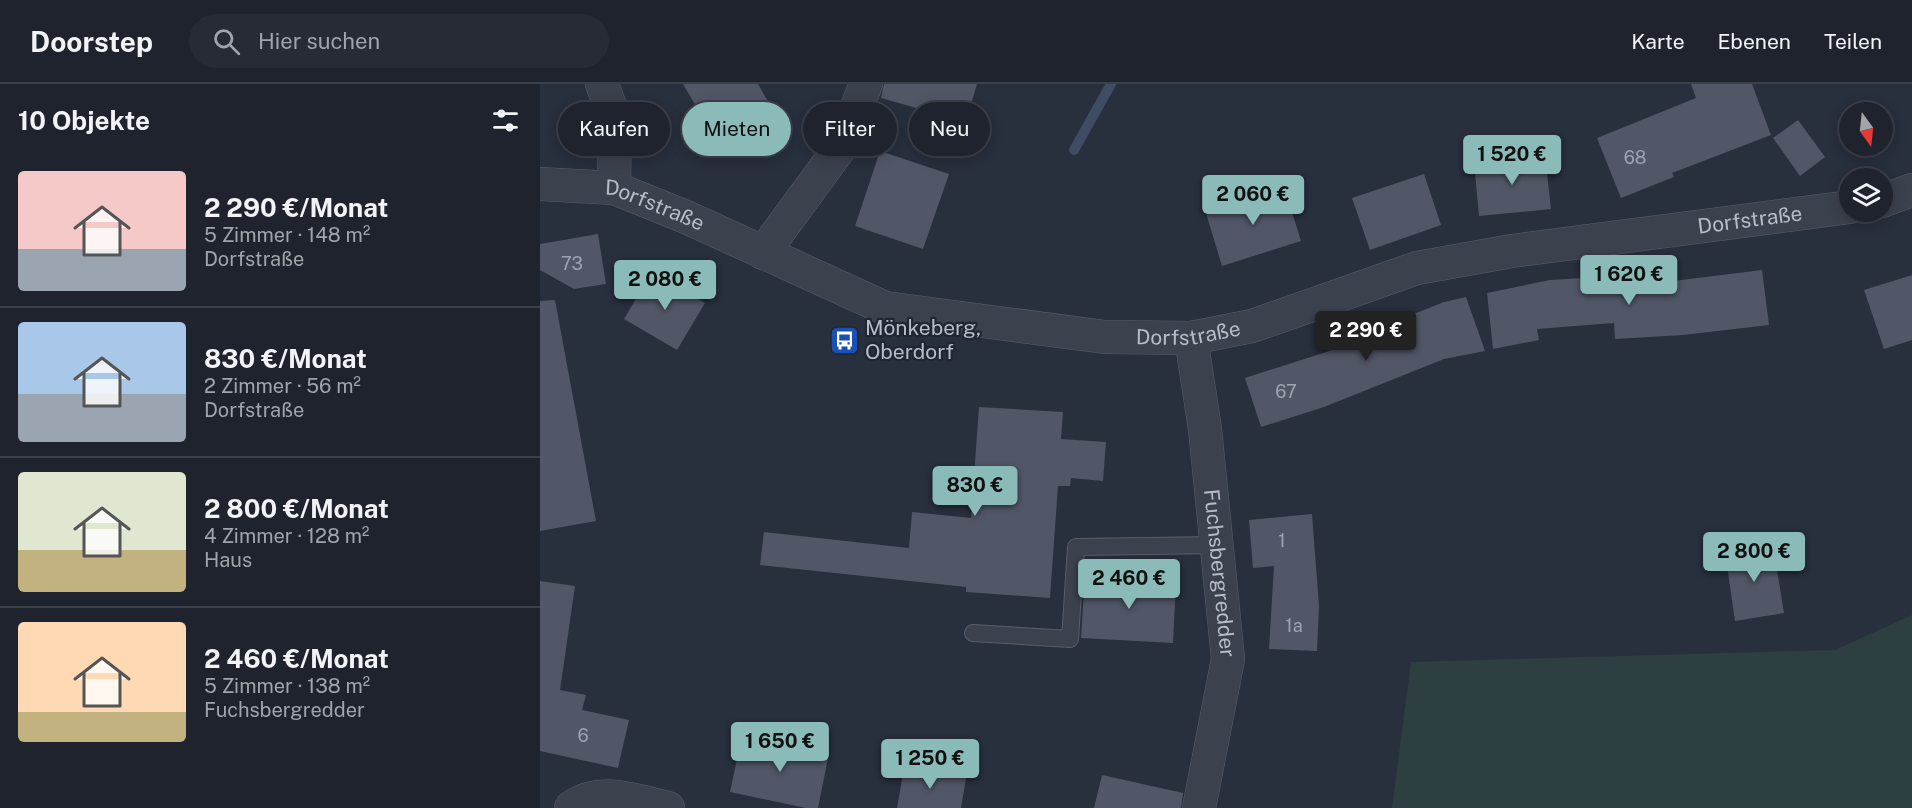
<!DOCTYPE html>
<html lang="de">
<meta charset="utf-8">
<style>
body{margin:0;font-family:"Public Sans",sans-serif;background:#262b36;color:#f1f3f6;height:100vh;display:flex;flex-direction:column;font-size:22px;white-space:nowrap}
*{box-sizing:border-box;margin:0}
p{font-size:20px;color:#a1a4aa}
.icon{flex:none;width:33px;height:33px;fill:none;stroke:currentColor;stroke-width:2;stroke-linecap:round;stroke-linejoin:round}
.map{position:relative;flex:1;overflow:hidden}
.side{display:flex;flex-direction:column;background:#1e232e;width:540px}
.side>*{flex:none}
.guide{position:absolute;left:18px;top:18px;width:570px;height:54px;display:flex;gap:12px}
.needle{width:39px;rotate:165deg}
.controls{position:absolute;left:1299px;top:18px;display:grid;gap:12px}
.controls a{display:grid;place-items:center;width:54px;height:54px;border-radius:50%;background:#1e232e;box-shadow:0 3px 15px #0003,0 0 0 2px #3c404a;font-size:30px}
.price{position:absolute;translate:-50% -51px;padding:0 14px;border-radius:6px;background:#8bbbb9;color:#111;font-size:20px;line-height:39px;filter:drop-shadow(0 2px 3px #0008)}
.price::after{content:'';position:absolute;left:50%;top:36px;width:18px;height:14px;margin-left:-9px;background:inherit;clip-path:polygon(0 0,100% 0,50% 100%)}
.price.active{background:#222;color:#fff}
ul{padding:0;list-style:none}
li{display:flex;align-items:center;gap:18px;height:150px;padding:0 18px}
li+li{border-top:2px solid #3c404a}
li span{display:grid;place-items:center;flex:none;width:168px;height:120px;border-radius:6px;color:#555}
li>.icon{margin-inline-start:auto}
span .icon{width:72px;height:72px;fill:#fffc;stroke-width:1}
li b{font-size:26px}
h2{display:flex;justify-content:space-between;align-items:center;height:72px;padding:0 18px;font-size:26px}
.chip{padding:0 21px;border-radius:27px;background:#1e232e;box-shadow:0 3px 15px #0003,0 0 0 2px #3c404a;font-size:21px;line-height:54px}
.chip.active{background:#8bbbb9;color:#111}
header{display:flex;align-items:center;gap:36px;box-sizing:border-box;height:84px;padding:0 30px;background:#1e232e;border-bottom:2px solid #3c404a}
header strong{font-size:28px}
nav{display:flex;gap:33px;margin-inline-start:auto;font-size:21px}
.search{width:420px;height:54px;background:#262b36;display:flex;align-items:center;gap:15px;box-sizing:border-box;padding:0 21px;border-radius:33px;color:#a1a4aa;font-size:22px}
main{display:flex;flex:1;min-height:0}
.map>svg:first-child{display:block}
.green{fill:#2e3f42}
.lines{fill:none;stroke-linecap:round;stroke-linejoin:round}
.stream{stroke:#404b64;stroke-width:10}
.building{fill:#525768}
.lane-casing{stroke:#5a5f6b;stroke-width:18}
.street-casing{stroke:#5a5f6b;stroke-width:34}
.lane{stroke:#3c414e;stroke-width:16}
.street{stroke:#3c414e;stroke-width:33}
.labels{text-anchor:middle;stroke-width:4.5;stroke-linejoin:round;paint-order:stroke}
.number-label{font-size:18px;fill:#9ea3b0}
.street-label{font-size:21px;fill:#b8bcc8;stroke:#212633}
.poi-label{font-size:21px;fill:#b8bcc8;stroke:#212633;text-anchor:start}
</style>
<header>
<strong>Doorstep</strong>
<div class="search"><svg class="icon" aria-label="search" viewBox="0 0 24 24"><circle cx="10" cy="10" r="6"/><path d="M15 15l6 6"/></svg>Hier suchen</div>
<nav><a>Karte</a><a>Ebenen</a><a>Teilen</a></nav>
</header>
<main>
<section class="side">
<h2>10 Objekte<svg class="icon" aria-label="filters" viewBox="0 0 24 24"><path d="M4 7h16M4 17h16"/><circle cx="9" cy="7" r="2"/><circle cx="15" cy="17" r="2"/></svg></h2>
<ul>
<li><span style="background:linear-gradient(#f6c9c9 65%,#9aa5b1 0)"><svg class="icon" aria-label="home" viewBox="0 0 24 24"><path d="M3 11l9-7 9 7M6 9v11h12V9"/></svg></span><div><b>2 290 €/Monat</b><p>5 Zimmer · 148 m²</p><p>Dorfstraße</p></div></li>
<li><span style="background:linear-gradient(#a9c7e8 60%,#9aa5b1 0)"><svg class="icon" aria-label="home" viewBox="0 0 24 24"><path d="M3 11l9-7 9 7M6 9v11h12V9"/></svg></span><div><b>830 €/Monat</b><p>2 Zimmer · 56 m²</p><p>Dorfstraße</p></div></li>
<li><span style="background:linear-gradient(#dfe7d0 65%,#c2b280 0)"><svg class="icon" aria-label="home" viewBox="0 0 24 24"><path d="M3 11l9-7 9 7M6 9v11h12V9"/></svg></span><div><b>2 800 €/Monat</b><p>4 Zimmer · 128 m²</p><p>Haus</p></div></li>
<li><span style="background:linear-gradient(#ffd9b3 75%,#c2b280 0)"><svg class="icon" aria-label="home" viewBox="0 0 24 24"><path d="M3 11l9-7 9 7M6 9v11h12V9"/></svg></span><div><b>2 460 €/Monat</b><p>5 Zimmer · 138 m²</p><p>Fuchsbergredder</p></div></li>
</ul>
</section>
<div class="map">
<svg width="1372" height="724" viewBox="0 0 1372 724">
<rect width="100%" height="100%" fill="#282f3d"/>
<!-- green -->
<path class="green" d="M1372 531V724H852L871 578 1295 566Z"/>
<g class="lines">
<!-- stream -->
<path class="stream" d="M534 66 571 0"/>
</g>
<!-- building -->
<path class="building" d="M143 0H218L237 33 233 48 201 66 197 60 189 66 177 45 171 48Z
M344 0H437L426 38 341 14Z
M1151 0H1212L1231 51 1132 89 1134 93 1081 114 1057 54 1156 14Z
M1258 36 1285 73 1260 92 1233 54Z
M340 67 409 90 383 165 315 142Z
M1005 71 1011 125 939 132 934 78Z
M884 90 901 141 830 166 812 114Z
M744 102 761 157 682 182 665 126Z
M58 150 66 200 34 205 0 186V160Z
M1222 186 1229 241 1143 251 1075 255 1074 239 997 245 999 256 953 265 947 209 1010 196 1109 190V200Z
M1372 191V256L1344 265 1324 206Z
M109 193H120L165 219 137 266 84 235Z
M926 213 945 267 904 275 784 323 721 343 705 294 805 262 803 258 904 218Z
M15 216 56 437 0 447V217Z
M439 323 523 328 521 355 566 358 563 397 531 394 530 402H518L510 514 426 508V503L220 481 224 448 369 464 372 428 431 434Z
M772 430 779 522 777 567 729 565 734 482 713 484 709 436Z
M1233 461 1244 529 1195 537 1185 468Z
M545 493 636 499 633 559 541 554Z
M0 497 35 502 20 606 46 611 42 626 89 636 78 684 0 667Z
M202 651 289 669 278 724H266L190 708Z
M364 684 426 694 421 724H357Z
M562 691 643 709 641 724H554Z"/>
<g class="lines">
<defs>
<path id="lane" d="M433 549 530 555 536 463 677 461"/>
<g id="street">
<path d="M62 0 75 36 74 104"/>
<path id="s1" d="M0 100 74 104 146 133 345 224 565 253 651 254 712 242 877 184 972 167 1310 123"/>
<path d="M1342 117 1372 106"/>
<path d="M223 169 302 61 326 0"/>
<path id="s2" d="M651 254 665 345 688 575 659 724"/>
<path d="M31 724C58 702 97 717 128 724"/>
</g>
</defs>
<!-- lane casing -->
<use href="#lane" class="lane-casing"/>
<!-- street casing -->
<use href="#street" class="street-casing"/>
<!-- lane -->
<use href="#lane" class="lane"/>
<!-- street -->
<use href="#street" class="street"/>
</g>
<!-- icons -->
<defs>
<symbol id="bus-square" viewBox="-11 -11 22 22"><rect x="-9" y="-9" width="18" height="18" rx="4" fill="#1a4fb4" stroke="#212633"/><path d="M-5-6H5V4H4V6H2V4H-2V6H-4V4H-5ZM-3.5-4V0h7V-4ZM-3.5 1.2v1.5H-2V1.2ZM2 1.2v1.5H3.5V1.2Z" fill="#fff"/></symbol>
</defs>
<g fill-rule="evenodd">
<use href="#bus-square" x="288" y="240" width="33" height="33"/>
</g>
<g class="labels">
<!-- number labels -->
<g class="number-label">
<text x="1095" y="80">68</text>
<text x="32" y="186">73</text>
<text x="746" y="314">67</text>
<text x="742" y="463">1</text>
<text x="754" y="548">1a</text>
<text x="43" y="658">6</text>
</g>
<!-- street labels -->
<g class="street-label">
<text dy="7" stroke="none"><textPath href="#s1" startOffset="118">Dorfstraße</textPath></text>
<text dy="7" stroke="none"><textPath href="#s1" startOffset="1252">Dorfstraße</textPath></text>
<text dy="7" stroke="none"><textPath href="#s1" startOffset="676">Dorfstraße</textPath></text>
<text dy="7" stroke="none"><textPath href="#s2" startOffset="237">Fuchsbergredder</textPath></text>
</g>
<!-- poi labels -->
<g class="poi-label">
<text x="325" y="251">Mönkeberg,<tspan x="325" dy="24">Oberdorf</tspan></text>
</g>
</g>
</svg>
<div class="controls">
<a><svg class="needle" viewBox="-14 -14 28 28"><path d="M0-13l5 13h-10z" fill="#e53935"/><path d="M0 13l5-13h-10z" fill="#a1a4aa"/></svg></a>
<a><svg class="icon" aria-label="layers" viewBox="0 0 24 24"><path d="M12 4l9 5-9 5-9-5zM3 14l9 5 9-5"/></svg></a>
</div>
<b class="price" style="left:972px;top:102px">1 520 €</b>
<b class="price" style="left:713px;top:142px">2 060 €</b>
<b class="price" style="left:1089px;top:222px">1 620 €</b>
<b class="price" style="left:125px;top:227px">2 080 €</b>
<b class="price active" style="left:826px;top:278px">2 290 €</b>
<b class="price" style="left:435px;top:433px">830 €</b>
<b class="price" style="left:1214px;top:499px">2 800 €</b>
<b class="price" style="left:589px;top:526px">2 460 €</b>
<b class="price" style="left:240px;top:689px">1 650 €</b>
<b class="price" style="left:390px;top:706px">1 250 €</b>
<div class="guide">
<a class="chip">Kaufen</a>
<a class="chip active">Mieten</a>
<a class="chip">Filter</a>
<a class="chip">Neu</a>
</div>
</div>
</main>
